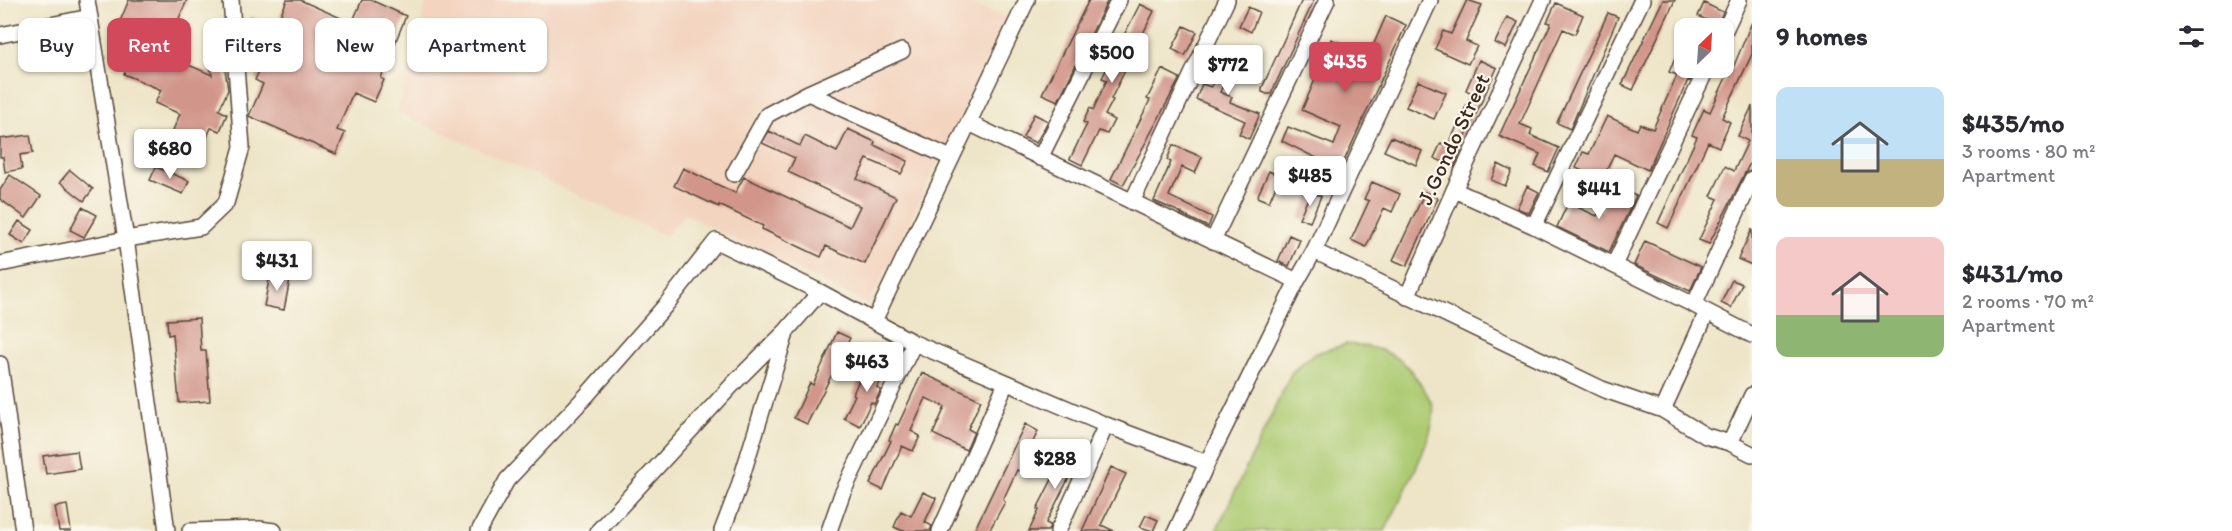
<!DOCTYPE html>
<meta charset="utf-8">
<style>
body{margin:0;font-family:Itim,sans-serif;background:#f7f7f7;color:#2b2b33;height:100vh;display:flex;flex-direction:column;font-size:22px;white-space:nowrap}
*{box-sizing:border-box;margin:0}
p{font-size:20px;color:#7c7c81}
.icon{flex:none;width:33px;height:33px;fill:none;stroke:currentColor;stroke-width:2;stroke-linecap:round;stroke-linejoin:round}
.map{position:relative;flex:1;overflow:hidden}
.panel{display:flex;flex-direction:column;background:#fff;width:480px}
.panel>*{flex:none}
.top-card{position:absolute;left:18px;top:18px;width:570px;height:54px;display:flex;gap:12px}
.needle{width:39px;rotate:25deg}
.controls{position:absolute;left:1674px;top:18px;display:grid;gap:12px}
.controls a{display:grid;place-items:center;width:60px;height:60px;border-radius:12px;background:#fff;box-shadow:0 2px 4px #0004;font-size:30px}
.price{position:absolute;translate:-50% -51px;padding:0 14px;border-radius:6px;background:#fff;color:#222;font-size:20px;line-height:39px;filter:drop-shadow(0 2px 3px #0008)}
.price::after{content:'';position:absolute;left:50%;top:36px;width:18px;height:14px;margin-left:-9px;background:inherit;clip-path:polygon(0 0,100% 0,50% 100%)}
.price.on{background:#d1495b;color:#fff}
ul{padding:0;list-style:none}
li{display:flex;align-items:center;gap:18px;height:150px;padding:0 24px}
li span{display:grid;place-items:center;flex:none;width:168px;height:120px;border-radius:12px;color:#555}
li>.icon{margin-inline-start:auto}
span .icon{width:72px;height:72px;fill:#fffc;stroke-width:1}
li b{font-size:26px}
h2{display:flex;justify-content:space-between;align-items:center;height:72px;padding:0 24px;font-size:26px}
.tag{padding:0 21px;border-radius:12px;background:#fff;box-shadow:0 2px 4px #0004;font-size:21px;line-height:54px}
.tag.on{background:#d1495b;color:#fff}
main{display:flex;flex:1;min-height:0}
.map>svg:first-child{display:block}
.built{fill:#f3d4bf}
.green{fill:#acca71;stroke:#747a48;stroke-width:1.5}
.building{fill:#d1958a}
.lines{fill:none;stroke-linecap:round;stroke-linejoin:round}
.minor-casing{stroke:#564638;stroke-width:18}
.minor{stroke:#fff;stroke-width:15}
.labels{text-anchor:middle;stroke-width:4.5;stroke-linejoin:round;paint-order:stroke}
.street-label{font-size:22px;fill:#3b2a1e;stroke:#fbf7ec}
</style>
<main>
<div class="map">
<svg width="1752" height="531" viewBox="0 0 1752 531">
<rect width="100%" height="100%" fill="#fbf7ec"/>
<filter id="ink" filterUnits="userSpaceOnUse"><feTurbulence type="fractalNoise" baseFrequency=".0167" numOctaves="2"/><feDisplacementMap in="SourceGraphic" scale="12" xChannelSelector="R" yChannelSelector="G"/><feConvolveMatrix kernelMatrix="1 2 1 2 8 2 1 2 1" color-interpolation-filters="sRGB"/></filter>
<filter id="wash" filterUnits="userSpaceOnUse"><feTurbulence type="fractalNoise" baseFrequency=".008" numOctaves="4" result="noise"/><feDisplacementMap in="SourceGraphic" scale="24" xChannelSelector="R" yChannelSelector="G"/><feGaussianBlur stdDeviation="1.35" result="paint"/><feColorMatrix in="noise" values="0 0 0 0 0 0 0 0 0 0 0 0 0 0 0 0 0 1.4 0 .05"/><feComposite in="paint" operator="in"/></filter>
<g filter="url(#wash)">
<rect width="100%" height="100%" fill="#eee5c8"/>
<!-- built -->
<path class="built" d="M427 0H960L1008 18 869 305 684 214 666 236 398 112Z"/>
<!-- green -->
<path class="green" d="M1346 344C1372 345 1399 353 1414 375 1421 385 1430 396 1433 407 1438 434 1397 505 1385 531H1216L1292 372 1313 354Z"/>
<g id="blocks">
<!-- building -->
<path class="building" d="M129 0H187L177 23 170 20 156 51 212 75 207 51 222 48 228 90 219 110 227 114 220 131 211 128 198 157 167 144 180 114 155 103 161 90 124 74 141 36 118 26Z
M287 0H300L352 23 362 0H371L406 16 381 78 384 80 374 102 353 93 337 130 345 133 336 154 249 116 263 84 255 80 264 60 245 53 243 35 250 17 276 25Z
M1089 0H1108L1058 101 1042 94Z
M1302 0H1314L1271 94H1267L1262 92V88Z
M1467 0 1482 5 1466 41 1477 46 1468 64 1435 49 1443 31 1451 34Z
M1663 0H1675L1633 90 1622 85Z
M1556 3 1583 15 1575 34 1563 29 1520 124 1532 129 1530 135 1559 148 1548 172 1535 166 1540 154 1499 136 1551 23 1547 22Z
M1704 3 1723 12 1717 25 1698 16Z
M1140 4 1154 11 1111 99 1113 100 1105 115 1114 120 1107 134 1099 131 1082 165 1070 159 1087 124 1083 122 1090 108 1093 110 1107 80 1102 78Z
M1248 7 1259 12 1251 32 1239 26Z
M1608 13 1618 17 1570 129 1557 123Z
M1386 16 1406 25 1340 170 1282 141 1288 127 1334 145 1341 127 1302 110 1317 75 1316 74 1331 39 1369 55Z
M1507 17 1518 22 1506 48 1495 43Z
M1752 22V54L1722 118 1730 122 1719 147 1708 142 1668 228 1658 223 1697 137 1692 135 1704 109 1710 112 1731 67 1733 68Z
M1184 26 1197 32 1185 56 1172 49Z
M1684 38V68H1696L1690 81 1688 80 1648 170 1614 154 1602 180 1576 168 1583 152 1589 154 1607 116 1637 130 1640 124 1653 129 1677 75 1669 72Z
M1228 47 1238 52 1220 92 1232 97 1230 102 1260 114 1249 139 1239 134 1245 121 1196 99 1202 84 1211 87Z
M1479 60 1497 68 1459 151 1461 152 1454 167 1434 158 1441 143 1448 146 1472 93 1466 90Z
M1162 69 1180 78 1123 185 1111 179 1150 100 1147 99Z
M1418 81 1446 93 1434 119 1406 107Z
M1752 106V159L1709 244 1699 240 1718 199 1711 196 1725 166 1734 171 1748 141 1738 136Z
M1034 114 1048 121 1036 143 1023 137Z
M848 129 875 142 874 145 908 161 901 174 867 159 857 179 896 197 865 264 826 246 821 257 762 229 763 226 719 205V207L674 186 683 168 735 193 744 177 850 227 860 206 788 172 795 158 762 143 769 131 800 146 805 136 837 152Z
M30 135 33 153 20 155 22 169 5 172 3 157H0V139Z
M1391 137 1422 151 1416 165 1384 151Z
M1173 145 1202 157 1195 173 1182 167 1169 196 1212 217 1208 227 1181 214 1182 213 1154 201 1171 162 1167 160Z
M1498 164 1512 171 1505 186 1491 180Z
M156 167 189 181 183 194 150 180Z
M70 170 93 189 84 201 60 182Z
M1269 171 1280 176 1269 202 1257 197Z
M10 175 41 196 26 218 0 199V190Z
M1372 182 1400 194 1392 212 1384 208 1366 247 1351 240 1369 201 1364 199Z
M1527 186 1539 192 1529 213 1517 208Z
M1613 186 1636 196 1609 252 1557 227 1568 203 1597 216 1600 210 1602 211Z
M1311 192 1321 196 1310 222 1299 218Z
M1425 192 1438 198 1407 266 1393 260Z
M82 207 97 215 84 237 70 230Z
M19 221 33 230 24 244 10 235Z
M1752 229V265L1738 259Z
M1289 235 1300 240 1289 266 1278 261Z
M1645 241 1701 267 1690 291 1634 265Z
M270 275 290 279 284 310 264 306Z
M1732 280 1742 284 1731 308 1721 303Z
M199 318 201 351H206L210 401 179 403 173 334 168 335 167 320Z
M837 332 850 338 807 424 794 418 810 383 813 385Z
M878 356 890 362 877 388 881 390 874 404 871 402 860 426 844 418 855 395 853 394 859 380 865 383Z
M922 373 981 400 968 429 974 432 966 450 933 434 945 407 926 398 911 431 920 436 913 451 902 446 883 490 870 484 891 441 889 440 896 424 898 425Z
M1025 424 1038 431 1026 457 1034 460 1027 474 1017 470 1003 500 1005 502 989 531H974Z
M1069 446 1082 452 1046 523 1050 525 1048 531H1029L1039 510 1037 509Z
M77 451 80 469 46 474 43 456Z
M1111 467 1126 474 1101 525 1114 531H1082Z
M923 492 936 498 925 522 932 526 930 531H903L894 527 901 511 911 516Z
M67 505 71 531H59L55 507Z
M1146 515 1158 520 1153 531 1140 527Z"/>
</g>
</g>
<g filter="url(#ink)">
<use href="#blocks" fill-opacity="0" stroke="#564638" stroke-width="1.5"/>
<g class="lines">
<defs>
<path id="minor" d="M87 0 126 239 167 531
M1642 0 1534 226 1694 305 1752 335
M1724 32 1739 0
M0 35 90 17
M808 93 951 158
M969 123 1297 281
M1040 158 1119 0
M734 174 767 115 808 93 902 51
M1454 190 1534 226
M1132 202 1227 0
M1213 241 1327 0
M1314 251 1602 389 1663 410 1706 436 1730 443 1752 454
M0 264 126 239 201 227 226 203 242 147 231 0
M1614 265 1707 68
M1407 297 1454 190 1543 0
M1694 305 1752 179
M874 321 1027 0
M0 364 23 531
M1663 410 1707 312
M1730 443 1752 395
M190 531 259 529 274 531
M479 531 507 480 587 395 665 306 716 241 820 292
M598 531 735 382 787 330 820 292 914 343 1106 425 1207 463
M722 531 738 489 786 333
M829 531 842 494 914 343
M940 531 1006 383
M1058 531 1106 425
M1176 531 1207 463 1297 281 1314 251 1430 0"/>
</defs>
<!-- minor casing -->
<use href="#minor" class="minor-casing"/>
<!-- minor -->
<use href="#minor" class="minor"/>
</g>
</g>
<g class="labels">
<!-- street labels -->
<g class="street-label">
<text transform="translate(1453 139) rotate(-65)" y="8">J.Gondo Street</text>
</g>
</g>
</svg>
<div class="controls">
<a><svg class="needle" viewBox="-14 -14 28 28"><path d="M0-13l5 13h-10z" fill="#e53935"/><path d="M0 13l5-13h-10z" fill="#7c7c81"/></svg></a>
</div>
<b class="price" style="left:1112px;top:84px">$500</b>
<b class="price on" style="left:1345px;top:93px">$435</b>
<b class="price" style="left:1228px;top:96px">$772</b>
<b class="price" style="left:170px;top:180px">$680</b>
<b class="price" style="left:1310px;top:207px">$485</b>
<b class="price" style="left:1599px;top:220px">$441</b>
<b class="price" style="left:277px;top:292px">$431</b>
<b class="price" style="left:867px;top:393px">$463</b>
<b class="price" style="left:1055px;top:490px">$288</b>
<div class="top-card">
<a class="tag">Buy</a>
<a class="tag on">Rent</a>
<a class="tag">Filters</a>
<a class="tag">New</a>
<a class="tag">Apartment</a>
</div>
</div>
<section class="panel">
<h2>9 homes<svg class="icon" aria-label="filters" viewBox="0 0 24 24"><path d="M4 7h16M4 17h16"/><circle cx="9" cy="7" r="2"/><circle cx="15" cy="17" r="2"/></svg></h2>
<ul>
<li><span style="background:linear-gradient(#bfe0f5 60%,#c2b280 0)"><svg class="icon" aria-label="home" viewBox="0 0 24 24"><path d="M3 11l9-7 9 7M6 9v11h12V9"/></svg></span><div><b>$435/mo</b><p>3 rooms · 80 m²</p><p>Apartment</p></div></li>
<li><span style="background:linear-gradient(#f6c9c9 65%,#8fb573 0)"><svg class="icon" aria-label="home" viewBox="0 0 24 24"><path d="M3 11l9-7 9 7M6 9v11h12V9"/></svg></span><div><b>$431/mo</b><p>2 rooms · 70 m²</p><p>Apartment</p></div></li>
</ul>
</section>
</main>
